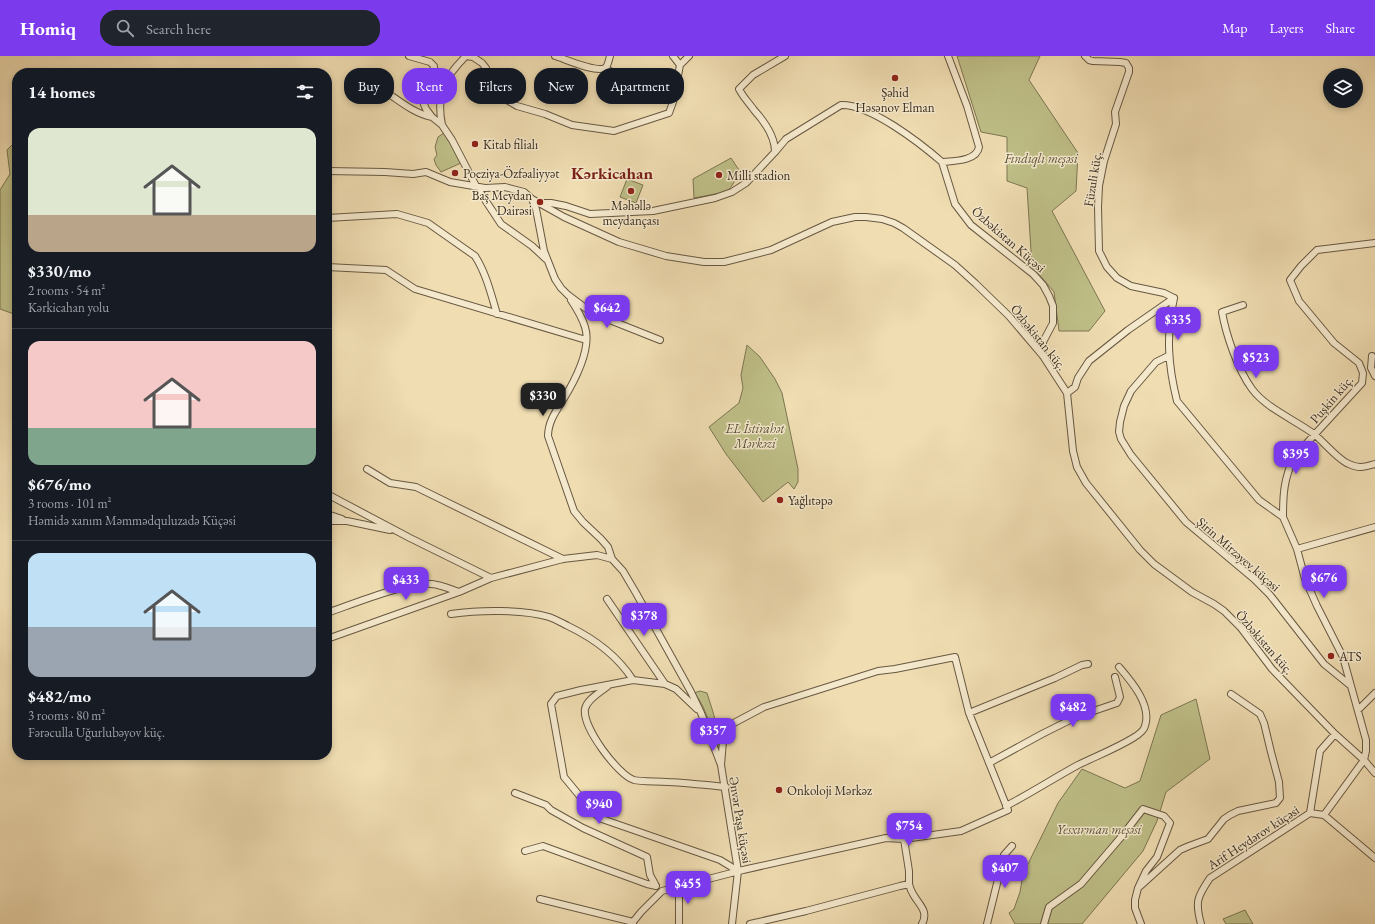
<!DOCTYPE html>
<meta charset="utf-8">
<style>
body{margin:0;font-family:"EB Garamond",serif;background:#20242c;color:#f1f3f6;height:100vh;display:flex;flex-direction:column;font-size:15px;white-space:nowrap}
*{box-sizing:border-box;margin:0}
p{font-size:13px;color:#9ea1a6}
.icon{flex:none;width:22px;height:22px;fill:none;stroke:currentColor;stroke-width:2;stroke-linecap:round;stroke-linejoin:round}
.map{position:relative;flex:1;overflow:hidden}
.sheet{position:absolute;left:12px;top:12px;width:320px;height:692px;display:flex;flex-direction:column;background:#171b24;border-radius:16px;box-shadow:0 2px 6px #0003}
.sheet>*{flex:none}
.hud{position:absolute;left:344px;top:12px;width:380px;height:36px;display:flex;gap:8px}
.buttons{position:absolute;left:1323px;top:12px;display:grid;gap:8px}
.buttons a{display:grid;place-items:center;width:40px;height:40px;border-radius:50%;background:#171b24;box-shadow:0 2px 6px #0003;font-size:20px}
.price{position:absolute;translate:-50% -34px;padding:0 9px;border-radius:8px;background:#7c3aed;color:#fff;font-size:13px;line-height:26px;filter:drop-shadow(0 1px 2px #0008)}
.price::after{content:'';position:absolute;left:50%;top:24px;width:12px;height:9px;margin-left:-6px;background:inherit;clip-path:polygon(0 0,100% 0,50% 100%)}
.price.active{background:#222;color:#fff}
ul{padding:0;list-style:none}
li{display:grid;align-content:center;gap:8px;height:212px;padding:0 16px}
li+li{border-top:1px solid #363941}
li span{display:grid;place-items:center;height:124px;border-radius:12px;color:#555}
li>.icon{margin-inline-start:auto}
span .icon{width:72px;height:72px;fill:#fffc;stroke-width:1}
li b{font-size:17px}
h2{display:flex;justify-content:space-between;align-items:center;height:48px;padding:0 16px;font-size:17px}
.tag{padding:0 14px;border-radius:16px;background:#171b24;box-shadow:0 2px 6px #0003;font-size:14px;line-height:36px}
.tag.active{background:#7c3aed;color:#fff}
header{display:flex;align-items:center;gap:24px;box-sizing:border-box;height:56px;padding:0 20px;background:#7c3aed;color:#fff}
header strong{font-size:19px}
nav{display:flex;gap:22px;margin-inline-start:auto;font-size:14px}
.search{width:280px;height:36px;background:#20242c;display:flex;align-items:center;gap:10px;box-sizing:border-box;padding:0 14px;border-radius:16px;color:#9ea1a6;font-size:15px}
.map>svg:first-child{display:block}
.green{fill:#bfbf88;stroke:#7c7652}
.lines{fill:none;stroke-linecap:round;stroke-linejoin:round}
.minor-casing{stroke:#675842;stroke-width:8}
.minor{stroke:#f5e9cd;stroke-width:6}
.poi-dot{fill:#8f2418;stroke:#f5e9cd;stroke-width:1.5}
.labels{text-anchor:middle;stroke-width:3;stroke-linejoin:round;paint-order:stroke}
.poi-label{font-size:13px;fill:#392c1d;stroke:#f5e9cd;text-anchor:start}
.park-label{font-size:13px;font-style:italic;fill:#5a5138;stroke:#f5e9cd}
.street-label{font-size:13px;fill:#392c1d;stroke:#f5e9cd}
.district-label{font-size:17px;font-weight:bold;fill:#7a1f14;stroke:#f5e9cd}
</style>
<header>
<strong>Homiq</strong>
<div class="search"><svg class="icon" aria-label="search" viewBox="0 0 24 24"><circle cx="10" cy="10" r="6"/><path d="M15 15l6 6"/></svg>Search here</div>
<nav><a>Map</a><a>Layers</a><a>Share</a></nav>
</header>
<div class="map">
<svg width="1375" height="868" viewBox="0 0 1375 868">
<rect width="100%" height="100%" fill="#f0ddb2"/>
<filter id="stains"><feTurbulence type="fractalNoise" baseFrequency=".005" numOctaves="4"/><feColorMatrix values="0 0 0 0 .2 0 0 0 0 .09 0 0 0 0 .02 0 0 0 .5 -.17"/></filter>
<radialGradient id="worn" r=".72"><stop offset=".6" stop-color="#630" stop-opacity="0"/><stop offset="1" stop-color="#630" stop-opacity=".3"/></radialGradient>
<!-- green -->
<path class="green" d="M957 0H1040L1029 24 1078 97 1076 135 1052 155 1105 255 1089 275H1059L1054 236 1032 210 1027 132 1007 125V81L981 76Z
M444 77C452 86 455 97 461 107L441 116 436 109 434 103 437 99 435 91 438 81Z
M15 86H17V249L14 258 0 253V134L10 118 7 94Z
M731 102 739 114C736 122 733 131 726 136L694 142 693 123Z
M627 123 643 129 636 147 620 141Z
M747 289 760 301 775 323 782 337 798 413V426L794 433 788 426 763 446 726 398 709 371 739 347 743 332 741 319Z
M700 635 707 637 713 656 721 686 720 699C712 680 708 652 694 637Z
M1196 643 1210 703 1166 736 1157 765 1143 795 1082 868H1015L1009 857 1014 853 1020 836 1023 818 1058 747 1082 713 1125 732 1140 725 1161 659Z
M1245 854 1253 868H1226L1223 863Z"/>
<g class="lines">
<defs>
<path id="minor" d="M409 0 430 6 434 10V13L424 33 423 46 426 53 432 61 442 69 452 84 476 130 501 168 532 190 546 203
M555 0C565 3 596 17 605 12 608 10 609 3 610 0
M673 0 680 9
M1085 0 1089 4 1093 5 1120 6 1126 7 1129 12V16L1115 56 1116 68 1104 105 1099 130 1098 151 1099 195 1107 211 1117 222 1131 230 1164 237 1174 242
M605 12 629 27 656 34 673 46
M389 38C402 47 416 58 432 61
M442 69C436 38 444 22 466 0L473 1 482 7 486 12 490 26 507 44 517 50 545 58 572 69 614 75 669 57 673 46 680 9 689 0
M775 96C775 81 764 65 754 54 749 47 743 41 739 33L753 19 785 0
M942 106 955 148 971 169 1033 218 1043 229 1049 240 1053 250V267L1043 286V300
M942 106C954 105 977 105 979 91L967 50 948 0
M327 115 385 116 413 118 426 116 450 126 485 132 505 131 524 136 532 143 536 153 544 195 555 223 561 232 568 239 592 257 660 284
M532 143 564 161 619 186 666 200 704 206H724L771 194 832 166 855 161H866L882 163 894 167 903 172 955 209 976 228 1009 260 1043 300 1067 337 1073 395 1077 411 1086 427 1140 494 1154 508 1192 536 1214 548 1224 555 1241 572 1272 613 1335 678 1364 704 1375 717
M541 147H551L566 150 590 158 653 155 715 142 732 136 746 127 775 96 786 83 841 49C870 48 920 87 942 106
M327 162 397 158 428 167 475 200C486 217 491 238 497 258
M327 211 386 214 415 233 586 284
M1174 242C1166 279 1168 309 1177 345L1259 444 1283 461 1297 493 1305 523 1317 550 1343 601 1351 630
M571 244C577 253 582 261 585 271 592 293 574 326 563 344 556 355 548 366 548 380L574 455 583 466 601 483 608 491 612 503
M1243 249 1222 256C1226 279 1238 314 1252 333 1266 352 1295 364 1314 378 1324 386 1338 404 1349 408 1359 413 1364 411 1375 408
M1168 300 1156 306 1131 335 1124 350 1120 366 1119 376 1121 383 1131 399 1186 466 1254 523 1270 539 1324 608 1351 630 1366 684V695L1364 704 1324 759
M1372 300 1371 312 1375 320
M1067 337 1075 331 1078 322 1089 305 1128 274 1174 242
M367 413 390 427 416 431 563 503
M327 438 410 482 491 522
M327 458 342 463
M1283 461C1283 437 1284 423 1294 401L1362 327 1363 317 1359 307 1334 287 1299 245 1290 224 1301 210 1317 194 1375 187
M327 465H347L390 474
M1297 493 1375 471
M607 543 665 628
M327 557C353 548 406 526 432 528 441 529 450 533 459 536
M451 558C478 554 523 553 549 561 555 563 562 567 568 570 595 583 617 599 633 624
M327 583 459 536 491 522 563 503 597 499 612 503 623 515 636 537 691 636 701 657 721 709 738 815 732 868
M608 630C601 636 587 643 585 653 582 671 618 719 634 724 641 726 659 725 668 726 687 727 706 729 726 731
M697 653 676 633 665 628 633 624 581 634 557 640 551 648 564 721 593 756 602 763 720 804 738 815
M1358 654 1375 637
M969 657 1055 622 1082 609 1088 608
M989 707 1042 678 1076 661 1117 647 1120 641 1115 621
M515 737 546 749 551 754 583 772 647 801 650 819 655 828
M1006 750C1031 737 1054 722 1078 709 1096 700 1115 693 1133 682 1138 679 1144 675 1145 670 1152 649 1131 625 1119 611
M1310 757 1320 695 1335 678
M1310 757 1324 759 1375 802
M525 795 543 790 647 828 656 830
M909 828C910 832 911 835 913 838 919 849 929 855 922 868
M540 843 633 866
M633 868V866L641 856 662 835 743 814 886 782 904 783 961 775 1008 754 969 657 955 601 895 613 878 615 764 651 732 668 723 685 721 709
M679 868V830
M750 868 806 855 900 830 909 828V815L904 783
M987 868 1004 799 1012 790
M1044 868 1049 851 1081 828 1122 780 1143 753 1164 760 1170 767 1157 801 1146 815 1139 830
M1141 868 1135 852V844L1138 832 1180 794 1189 790 1208 783 1224 763 1230 759 1238 755 1276 747 1280 742 1279 726 1271 696 1264 667 1260 658 1231 638
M1201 868C1195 846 1197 841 1210 822L1310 757"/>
</defs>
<!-- minor casing -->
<use href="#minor" class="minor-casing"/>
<!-- minor -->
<use href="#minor" class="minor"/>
</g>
<!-- markers -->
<g class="poi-dot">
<circle cx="895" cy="22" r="4"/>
<circle cx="475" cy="88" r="4"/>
<circle cx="455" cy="117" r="4"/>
<circle cx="719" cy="119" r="4"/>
<circle cx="631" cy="135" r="4"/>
<circle cx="540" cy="146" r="4"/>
<circle cx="780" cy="444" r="4"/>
<circle cx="1331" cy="600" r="4"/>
<circle cx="779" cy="734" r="4"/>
</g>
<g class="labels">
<!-- poi labels -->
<g class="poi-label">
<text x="895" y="41" text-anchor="middle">Şəhid<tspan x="895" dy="15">Həsənov Elman</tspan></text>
<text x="483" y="93">Kitab filialı</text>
<text x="463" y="122">Poeziya-Özfəaliyyət</text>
<text x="727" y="124">Milli stadion</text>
<text x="532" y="144" text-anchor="end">Baş Meydan<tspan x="532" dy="15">Dairəsi</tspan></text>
<text x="631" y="154" text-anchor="middle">Məhəllə<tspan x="631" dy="15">meydançası</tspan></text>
<text x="788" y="449">Yağlıtəpə</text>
<text x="1339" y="605">ATS</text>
<text x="787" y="739">Onkoloji Mərkəz</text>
</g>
<!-- park labels -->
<g class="park-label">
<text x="1041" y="107">Fındıqlı meşəsi</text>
<text x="755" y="377">EL İstirahət<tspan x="755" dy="15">Mərkəzi</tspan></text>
<text x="1099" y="778">Yesxırman meşəsi</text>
</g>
<!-- street labels -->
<g class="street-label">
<text transform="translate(1092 123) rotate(-81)" y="5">Füzuli küç.</text>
<text transform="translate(1009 183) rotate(41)" y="5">Özbəkistan Küçəsi</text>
<text transform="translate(1039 281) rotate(51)" y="5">Özbəkistan küç.</text>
<text transform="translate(1331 343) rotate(-49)" y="5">Puşkin küç.</text>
<text transform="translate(1239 498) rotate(41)" y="5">Şirin Mirzəyev küçəsi</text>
<text transform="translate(1265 586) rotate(49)" y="5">Özbəkistan küç.</text>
<text transform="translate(741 764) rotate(81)" y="5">Ənvər Paşa küçəsi</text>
<text transform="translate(1253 781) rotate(-33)" y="5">Arif Heydərov küçəsi</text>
</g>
<!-- district labels -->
<g class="district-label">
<text x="612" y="123">Kərkicahan</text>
</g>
</g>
<rect width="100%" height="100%" filter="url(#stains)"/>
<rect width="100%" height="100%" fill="url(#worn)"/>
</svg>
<div class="buttons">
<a><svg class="icon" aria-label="layers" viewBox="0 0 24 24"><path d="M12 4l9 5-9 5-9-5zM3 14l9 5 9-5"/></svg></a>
</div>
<b class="price" style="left:607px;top:273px">$642</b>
<b class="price" style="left:1178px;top:285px">$335</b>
<b class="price" style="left:1256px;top:323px">$523</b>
<b class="price active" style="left:543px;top:361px">$330</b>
<b class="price" style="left:1296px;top:419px">$395</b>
<b class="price" style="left:1324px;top:543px">$676</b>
<b class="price" style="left:406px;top:545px">$433</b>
<b class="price" style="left:644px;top:581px">$378</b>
<b class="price" style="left:1073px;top:672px">$482</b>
<b class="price" style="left:713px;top:696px">$357</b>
<b class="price" style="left:599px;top:769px">$940</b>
<b class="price" style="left:909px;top:791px">$754</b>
<b class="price" style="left:1005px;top:833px">$407</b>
<b class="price" style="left:688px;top:849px">$455</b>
<div class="hud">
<a class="tag">Buy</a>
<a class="tag active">Rent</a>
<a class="tag">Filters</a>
<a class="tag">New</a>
<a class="tag">Apartment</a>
</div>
<section class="sheet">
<h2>14 homes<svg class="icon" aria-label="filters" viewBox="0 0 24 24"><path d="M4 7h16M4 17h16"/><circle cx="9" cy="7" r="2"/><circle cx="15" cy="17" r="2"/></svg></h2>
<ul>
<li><span style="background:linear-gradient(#dfe7d0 70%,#b9a48a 0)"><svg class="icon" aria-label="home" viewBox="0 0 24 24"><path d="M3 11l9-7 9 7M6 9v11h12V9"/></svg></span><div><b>$330/mo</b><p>2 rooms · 54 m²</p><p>Kərkicahan yolu</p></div></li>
<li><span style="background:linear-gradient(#f6c9c9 70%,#7fa58c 0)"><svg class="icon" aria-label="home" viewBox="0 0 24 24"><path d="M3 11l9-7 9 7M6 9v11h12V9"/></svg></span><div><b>$676/mo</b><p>3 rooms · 101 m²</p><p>Həmidə xanım Məmmədquluzadə Küçəsi</p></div></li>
<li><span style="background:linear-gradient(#bfe0f5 60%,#9aa5b1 0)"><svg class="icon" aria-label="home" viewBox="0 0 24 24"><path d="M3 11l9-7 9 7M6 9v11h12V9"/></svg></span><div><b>$482/mo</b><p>3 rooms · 80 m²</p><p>Fərəculla Uğurlubəyov küç.</p></div></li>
</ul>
</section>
</div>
